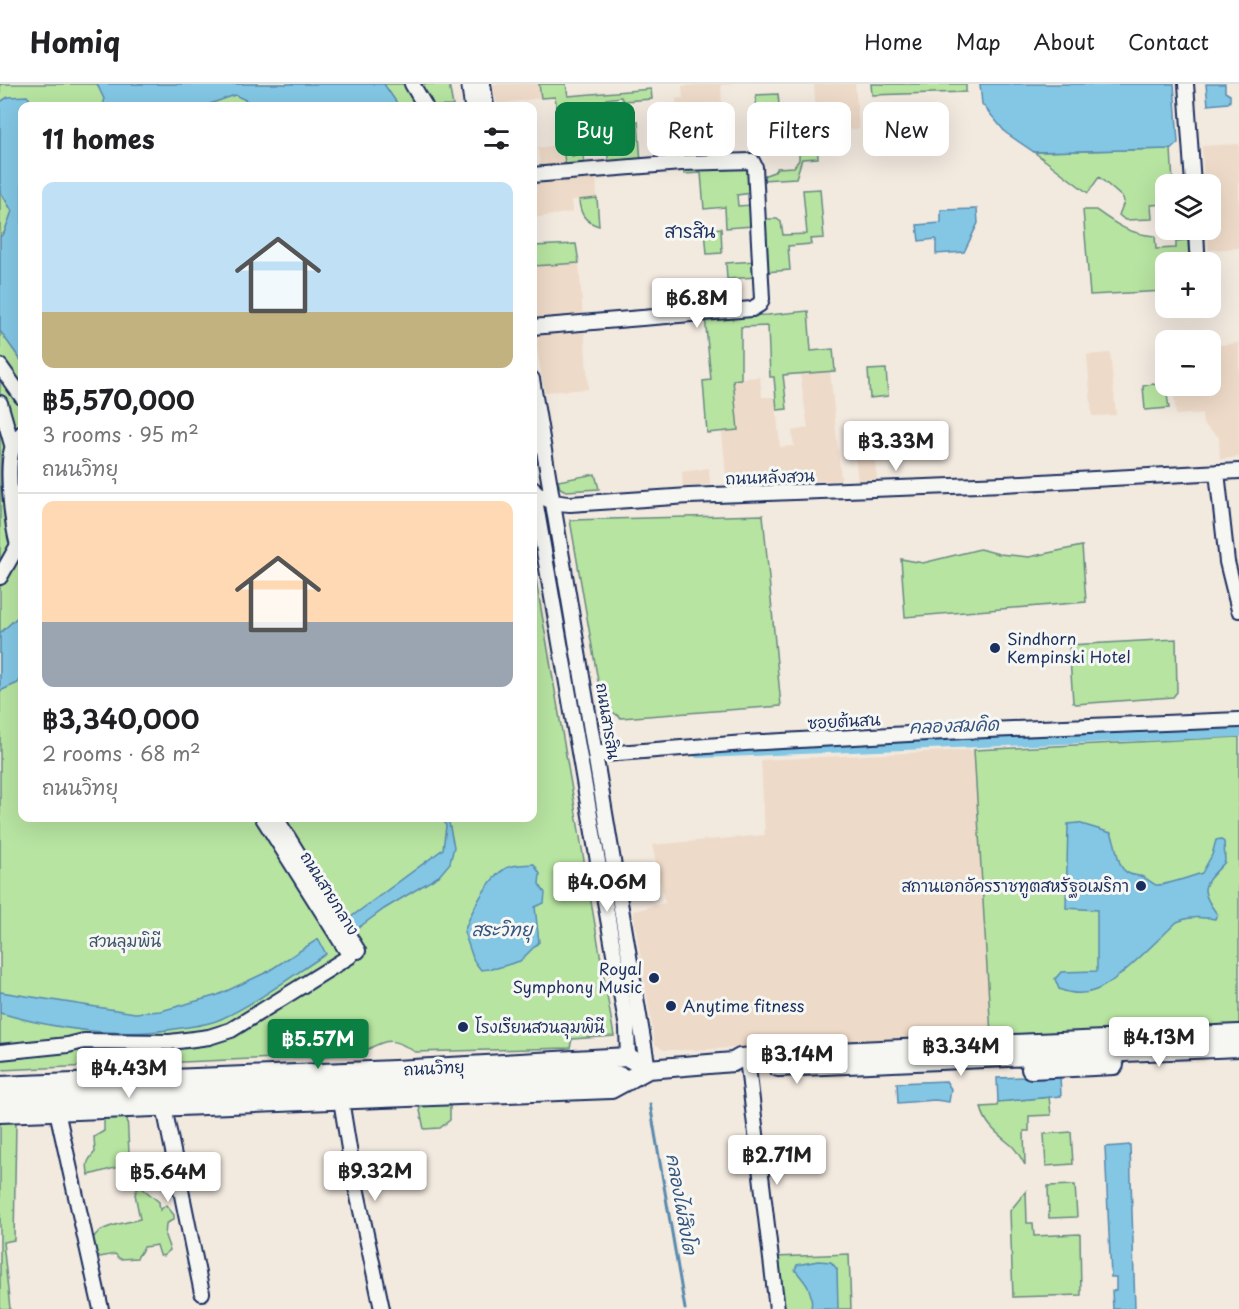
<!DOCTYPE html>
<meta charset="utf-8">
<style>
body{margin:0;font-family:"Playpen Sans","Playpen Sans Thai",sans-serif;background:#f6f6f6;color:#202124;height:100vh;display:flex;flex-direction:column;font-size:22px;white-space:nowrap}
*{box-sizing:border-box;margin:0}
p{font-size:20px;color:#757577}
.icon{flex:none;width:33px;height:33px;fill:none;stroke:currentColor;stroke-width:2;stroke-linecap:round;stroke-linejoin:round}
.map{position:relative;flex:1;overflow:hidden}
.side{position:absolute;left:18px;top:18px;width:519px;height:720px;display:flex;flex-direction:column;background:#fff;border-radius:12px;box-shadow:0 6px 24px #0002}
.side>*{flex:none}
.banner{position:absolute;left:555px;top:18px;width:570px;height:54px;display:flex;gap:12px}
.buttons{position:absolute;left:1155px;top:90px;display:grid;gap:12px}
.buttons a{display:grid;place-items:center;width:66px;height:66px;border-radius:12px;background:#fff;box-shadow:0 6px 24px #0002;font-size:30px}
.price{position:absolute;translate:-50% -51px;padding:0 14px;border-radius:6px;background:#fff;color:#222;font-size:20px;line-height:39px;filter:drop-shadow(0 2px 3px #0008)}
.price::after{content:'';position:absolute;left:50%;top:36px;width:18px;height:14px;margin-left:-9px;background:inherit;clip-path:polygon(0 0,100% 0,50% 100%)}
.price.active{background:#0b8043;color:#fff}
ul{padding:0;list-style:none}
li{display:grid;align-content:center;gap:12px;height:318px;padding:0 24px}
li+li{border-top:2px solid #e0e0e0}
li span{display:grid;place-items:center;height:186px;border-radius:12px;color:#555}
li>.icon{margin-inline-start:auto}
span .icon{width:108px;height:108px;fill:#fffc;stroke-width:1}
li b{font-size:26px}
h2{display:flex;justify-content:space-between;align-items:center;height:72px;padding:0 24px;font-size:26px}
.pill{padding:0 21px;border-radius:12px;background:#fff;box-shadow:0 6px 24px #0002;font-size:21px;line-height:54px}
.pill.active{background:#0b8043;color:#fff}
header{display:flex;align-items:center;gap:36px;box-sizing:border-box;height:84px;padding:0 30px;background:#fff;border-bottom:2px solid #e0e0e0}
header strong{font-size:28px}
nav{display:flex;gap:33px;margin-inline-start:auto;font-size:21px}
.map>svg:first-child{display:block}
.built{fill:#eedac8}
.green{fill:#b7e4a1;stroke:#698a80;stroke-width:1.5}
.water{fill:#83c7e4;stroke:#598aae;stroke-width:1.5}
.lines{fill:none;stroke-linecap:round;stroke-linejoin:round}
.stream{stroke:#598aae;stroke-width:3}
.canal{stroke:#83c7e4;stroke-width:10}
.minor-casing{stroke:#1b2f5e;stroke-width:18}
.major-casing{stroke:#1b2f5e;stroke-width:22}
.minor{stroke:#f6f6f2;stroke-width:14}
.major{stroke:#f6f6f2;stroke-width:18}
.poi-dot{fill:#1b2f5e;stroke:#f6f6f2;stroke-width:2}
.labels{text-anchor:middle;stroke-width:6;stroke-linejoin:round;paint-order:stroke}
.street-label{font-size:16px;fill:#1b2f5e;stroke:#f6f6f2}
.poi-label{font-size:16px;fill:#1b2f5e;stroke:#f6f6f2;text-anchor:start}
.park-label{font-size:16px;fill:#3a536b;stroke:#f6f6f2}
.neighbourhood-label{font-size:18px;fill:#1b2f5e;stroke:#f6f6f2}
.water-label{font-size:18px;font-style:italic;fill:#355580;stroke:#f6f6f2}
</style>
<header>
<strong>Homiq</strong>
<nav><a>Home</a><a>Map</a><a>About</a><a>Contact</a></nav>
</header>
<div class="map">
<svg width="1239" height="1225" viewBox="0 0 1239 1225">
<rect width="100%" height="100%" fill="#f2e9df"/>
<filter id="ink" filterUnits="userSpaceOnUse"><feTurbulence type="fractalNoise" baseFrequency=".0167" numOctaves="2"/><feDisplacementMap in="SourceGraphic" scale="12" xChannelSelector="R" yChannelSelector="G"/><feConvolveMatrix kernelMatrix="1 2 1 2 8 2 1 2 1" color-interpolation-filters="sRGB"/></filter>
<g filter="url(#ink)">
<!-- built -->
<path class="built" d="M492 0H539L541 14 497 20Z
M709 0H735L721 1 724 74 676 76 672 29 677 28 676 15 683 14 682 2Z
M814 0H855L859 45 817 48Z
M562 60 566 85 541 87 538 64Z
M1239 60V164L1209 166 1207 146H1210V100H1204L1202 62Z
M596 88 597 114 571 116 572 128 533 134 532 95Z
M579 179 583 235 533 239V182Z
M584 242 588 305 545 308 533 246Z
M1239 259V373L1220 375 1219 353 1203 340 1202 329 1176 331 1173 302H1210L1211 262Z
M1110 269 1116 331 1092 332 1087 271Z
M830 287 841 396 727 401 722 348 738 346 732 295 760 293 762 313H775L780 363 794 362 792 347 808 344 800 290Z
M874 370 877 395 858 397 855 372Z
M709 384 710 401 683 403 682 388Z
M1239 653V942L991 951 831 960 687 966H664L655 960 633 827 665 819 652 761 765 751 761 676Z"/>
<!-- green -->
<path class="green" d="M0 0H449L453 22H22V734H532L533 478 614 952 572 955 570 964 415 968C394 954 387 954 365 967V970L0 986Z
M539 0H566L568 12 651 5 652 15 623 17 621 13 606 15 607 27 621 26 624 38 638 37 641 79 609 81 601 20H600L566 24 572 72 583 71 585 83 566 85 555 13 541 14Z
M871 0H966V8L872 11Z
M778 10 780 32 768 35 763 39 757 36 756 11Z
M817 54 818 74 802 75 796 94 761 96 760 93 774 88 777 84 794 83 799 76V55Z
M1171 65 1173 100H1166L1165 120 1151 121 1152 135 1125 136 1119 131 1124 118 1123 114 1099 93 1088 109 1034 68Z
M748 80 752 109 737 111 738 122 752 121 753 142 726 144 725 123 704 125 701 89 684 90 683 82Z
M820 105 824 154 810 155 811 160 788 162 790 186 765 188 762 135H777L781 138 783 151 807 150 803 106Z
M597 114 599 142C585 138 580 130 579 116Z
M1096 126C1117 141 1129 150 1155 152L1156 165 1176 164V157L1188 156 1190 178H1166L1165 207 1090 211 1083 126Z
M721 144 722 169 707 170 705 146Z
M576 160 579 179 533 182V162Z
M756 177V193L727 195 726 179Z
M808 227 811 267 833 265 835 287 783 291 787 325 777 326 774 293H770L768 242 741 243V295L733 296 738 346 707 349 703 297 711 296 705 232 768 231Z
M886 285 888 312 870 314 868 286Z
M1153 300 1166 304 1169 324 1145 326 1143 302Z
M595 390 599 405 566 407 560 404 558 397Z
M763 431 781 622 621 634 602 620 570 436Z
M1082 462 1086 518 905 533 901 475 923 479 980 465 999 470 1029 473Z
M1176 555 1177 608 1173 613 1076 620 1073 618 1069 561Z
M1239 653V942L991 951 974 666Z
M1049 1013 1051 1031 1029 1032V1047H1024L1025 1081C1021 1074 1017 1066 1011 1061 998 1050 985 1041 981 1023L997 1022 998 1018Z
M418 1017 450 1019V1036L440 1044 424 1045Z
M127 1030 129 1069 126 1081 89 1091C85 1080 88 1076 95 1068L94 1053 104 1047V1032Z
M0 1038H16L14 1156 3 1158 10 1225H0Z
M1071 1048 1073 1080 1046 1082 1044 1050Z
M1075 1101 1077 1133 1049 1134 1048 1102Z
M141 1103 159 1118 160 1126 166 1121 174 1131V1135L166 1140 165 1152 170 1166 163 1172 160 1171 157 1161 144 1163 137 1174 120 1175 115 1170 100 1173 90 1171C86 1141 120 1141 140 1135L135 1110 137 1105Z
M1026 1107 1027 1139H1033L1034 1152 1080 1150 1081 1211 1013 1213 1010 1127Z
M849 1170 851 1225H783L776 1173Z"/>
<!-- water -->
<path class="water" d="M97 0H384L399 22H258L235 11 204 22H104V15Z
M980 0H1174L1178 59 1171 65 1034 68 1006 49 982 20Z
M1206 0H1225V8L1230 11V17L1228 19 1208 21Z
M27 12 35 22H22V278L0 247V153L4 149 12 127 0 107V18L8 13Z
M977 125 978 139 964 168 936 170V155L919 157 917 141 941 139V126Z
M22 529V592L18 599 0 607V549Z
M443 734H448L454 763 450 779 439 792 384 825 354 847 347 836 443 765 446 742Z
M1078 739 1111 749C1117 760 1116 776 1123 785 1128 791 1134 791 1140 792 1146 793 1151 799 1156 801 1163 802 1193 792 1202 789L1212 771 1216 756 1220 755 1224 758 1225 778C1205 800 1196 802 1217 830L1215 835C1202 833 1190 832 1177 838 1157 856 1119 897 1096 906 1084 911 1071 910 1059 905L1055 895 1061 888 1097 887V826L1066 824 1068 740Z
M534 780 540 790 539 800 545 809 544 819 535 823 539 858 520 877 497 884 481 886 474 877 464 848C471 828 487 795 506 784 514 780 525 781 534 780Z
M318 855 326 870C292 892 258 918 221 935 208 941 194 942 181 944 120 955 59 946 0 929V908L135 929 161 927 218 911 267 888Z
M1060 992 1061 1012 998 1018 997 994Z
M946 997 951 1005 949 1018 935 1016 898 1019 897 999Z
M1130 1061 1135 1225H1113L1112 1207 1116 1206V1193H1111L1105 1063Z
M818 1177 831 1178 837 1185 838 1225H811C814 1207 806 1199 795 1186L797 1181Z"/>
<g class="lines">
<!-- stream -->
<path class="stream" d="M650 1020 685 1225"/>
<!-- canal -->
<path class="canal" d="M698 669 1239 648"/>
<defs>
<path id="minor" d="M412 0 425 22
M469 0 472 22
M483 0 486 22
M1186 0 1193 100
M532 91 681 79 752 77 755 83 762 215 760 220 752 225 532 243
M1196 146 1197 167
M0 282 22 313
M532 295 648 985
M0 319 13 364
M1217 388 1227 478 1239 526
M533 404 627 944 628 973
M533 405C545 417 554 419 570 420L689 412 1004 400 1239 387
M0 493 18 461C12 440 6 386 12 365 14 360 19 354 22 349
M596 667 605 670 745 659 963 647 1239 636
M276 734 358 867
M0 968 68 961 84 957 170 958 194 955 209 953 231 946 350 872 263 734
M748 983 777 1225
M341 1016 353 1089 382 1225
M164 1023 202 1209
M57 1027 101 1225"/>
<path id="major" d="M778 983 1239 963
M1031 985 1114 981
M0 1002 395 986 628 973 648 985
M0 1016 396 1000 610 989 629 996
M0 1029 611 1005 648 985 733 978 740 974 836 968 1239 950"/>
</defs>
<!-- minor casing -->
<use href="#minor" class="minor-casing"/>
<!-- major casing -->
<use href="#major" class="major-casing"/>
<!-- minor -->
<use href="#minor" class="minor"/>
<!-- major -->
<use href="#major" class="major"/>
</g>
</g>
<!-- markers -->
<g class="poi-dot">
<circle cx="995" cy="564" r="6"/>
<circle cx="1141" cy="802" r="6"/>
<circle cx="654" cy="894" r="6"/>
<circle cx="671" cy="922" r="6"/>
<circle cx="463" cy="943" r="6"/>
</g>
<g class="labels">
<!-- street labels -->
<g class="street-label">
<text transform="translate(770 393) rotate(-2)" y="6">ถนนหลังสวน</text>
<text transform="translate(608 637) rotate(81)" y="6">ถนนสารสิน</text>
<text transform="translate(844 637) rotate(-3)" y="6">ซอยต้นสน</text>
<text transform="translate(330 809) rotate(58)" y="6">ถนนสายกลาง</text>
<text transform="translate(434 984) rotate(-3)" y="6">ถนนวิทยุ</text>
</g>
<!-- poi labels -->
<g class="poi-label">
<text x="1007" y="561">Sindhorn<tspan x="1007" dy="18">Kempinski Hotel</tspan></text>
<text x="1129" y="808" text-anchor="end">สถานเอกอัครราชทูตสหรัฐอเมริกา</text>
<text x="642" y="891" text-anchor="end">Royal<tspan x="642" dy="18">Symphony Music</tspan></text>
<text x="683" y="928">Anytime fitness</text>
<text x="475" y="949">โรงเรียนสวนลุมพินี</text>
</g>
<!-- park labels -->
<g class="park-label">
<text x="125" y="863">สวนลุมพินี</text>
</g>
<!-- neighbourhood labels -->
<g class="neighbourhood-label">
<text x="690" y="154">สารสิน</text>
</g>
<!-- water labels -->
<g class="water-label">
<text transform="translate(954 642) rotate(-2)" y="6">คลองสมคิด</text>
<text x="502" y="852">สระวิทยุ</text>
<text transform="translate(681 1120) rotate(80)" y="6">คลองไผ่สิงโต</text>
</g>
</g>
</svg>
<div class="buttons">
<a><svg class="icon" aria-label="layers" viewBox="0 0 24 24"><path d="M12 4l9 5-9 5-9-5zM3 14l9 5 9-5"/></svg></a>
<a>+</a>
<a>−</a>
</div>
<b class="price" style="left:697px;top:245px">฿6.8M</b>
<b class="price" style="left:896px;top:388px">฿3.33M</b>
<b class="price" style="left:607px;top:829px">฿4.06M</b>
<b class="price" style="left:1159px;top:984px">฿4.13M</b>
<b class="price active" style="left:318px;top:986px">฿5.57M</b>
<b class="price" style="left:961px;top:993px">฿3.34M</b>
<b class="price" style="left:797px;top:1001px">฿3.14M</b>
<b class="price" style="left:129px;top:1015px">฿4.43M</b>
<b class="price" style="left:777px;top:1102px">฿2.71M</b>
<b class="price" style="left:375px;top:1118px">฿9.32M</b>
<b class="price" style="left:168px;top:1119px">฿5.64M</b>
<div class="banner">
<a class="pill active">Buy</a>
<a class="pill">Rent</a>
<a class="pill">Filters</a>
<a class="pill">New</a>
</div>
<section class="side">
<h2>11 homes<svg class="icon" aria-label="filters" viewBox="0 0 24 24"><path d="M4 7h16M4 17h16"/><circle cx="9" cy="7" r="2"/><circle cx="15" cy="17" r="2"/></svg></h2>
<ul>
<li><span style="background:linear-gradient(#bfe0f5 70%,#c2b280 0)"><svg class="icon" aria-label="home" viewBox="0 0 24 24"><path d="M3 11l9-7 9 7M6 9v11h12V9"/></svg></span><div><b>฿5,570,000</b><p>3 rooms · 95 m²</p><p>ถนนวิทยุ</p></div></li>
<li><span style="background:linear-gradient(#ffd9b3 65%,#9aa5b1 0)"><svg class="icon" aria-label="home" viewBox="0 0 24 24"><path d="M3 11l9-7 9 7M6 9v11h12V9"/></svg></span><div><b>฿3,340,000</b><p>2 rooms · 68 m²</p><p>ถนนวิทยุ</p></div></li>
</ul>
</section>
</div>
